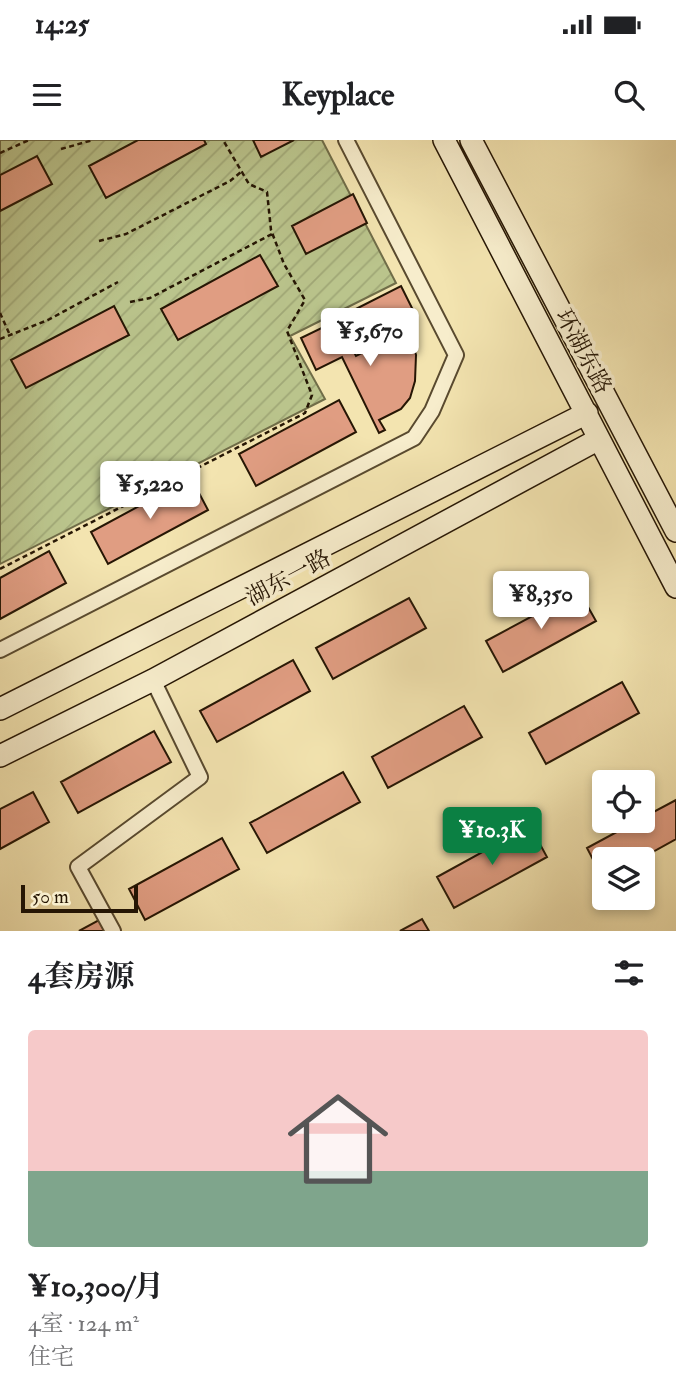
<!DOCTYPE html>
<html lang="zh">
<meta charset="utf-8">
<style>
body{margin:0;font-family:"IM FELL Double Pica","Noto Serif SC",serif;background:#f6f6f6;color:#202124;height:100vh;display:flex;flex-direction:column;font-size:26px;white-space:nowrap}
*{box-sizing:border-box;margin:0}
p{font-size:23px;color:#757577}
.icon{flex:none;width:38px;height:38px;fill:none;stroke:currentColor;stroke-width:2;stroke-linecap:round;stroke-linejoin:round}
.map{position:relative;height:791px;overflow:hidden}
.drawer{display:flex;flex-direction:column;background:#fff;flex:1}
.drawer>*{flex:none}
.tools{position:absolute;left:592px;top:630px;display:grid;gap:14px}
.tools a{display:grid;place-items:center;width:63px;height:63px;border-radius:7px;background:#fff;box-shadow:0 4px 10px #0003;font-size:35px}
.scale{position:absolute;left:21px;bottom:18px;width:117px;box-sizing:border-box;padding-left:7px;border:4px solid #261604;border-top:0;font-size:19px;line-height:24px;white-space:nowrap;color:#261604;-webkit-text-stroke:5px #f7edcc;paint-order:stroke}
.price{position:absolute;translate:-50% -60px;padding:0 16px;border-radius:7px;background:#fff;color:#222;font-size:23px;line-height:46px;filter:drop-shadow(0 2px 4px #0008)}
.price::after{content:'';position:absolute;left:50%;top:42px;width:21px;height:16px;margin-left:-10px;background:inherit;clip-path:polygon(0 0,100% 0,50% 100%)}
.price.current{background:#0b8043;color:#fff}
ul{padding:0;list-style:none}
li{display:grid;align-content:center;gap:14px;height:371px;padding:0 28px}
li span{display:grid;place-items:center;height:217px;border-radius:7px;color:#555}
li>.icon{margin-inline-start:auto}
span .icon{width:126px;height:126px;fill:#fffc;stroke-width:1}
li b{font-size:30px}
h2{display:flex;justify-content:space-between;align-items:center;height:84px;padding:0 28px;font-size:30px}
.status{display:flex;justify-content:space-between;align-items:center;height:49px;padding:0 35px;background:#fff;direction:ltr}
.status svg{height:19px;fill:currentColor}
header{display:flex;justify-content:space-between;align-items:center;height:91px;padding:0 28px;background:#fff;font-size:32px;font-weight:700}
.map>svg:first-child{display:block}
.garden{fill:url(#garden-furrows);stroke:#706d48;stroke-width:2}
.building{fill:#e09d82;stroke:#261604;stroke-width:2}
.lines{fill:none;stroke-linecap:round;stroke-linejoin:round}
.minor-casing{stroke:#594a2f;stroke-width:18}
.secondary-casing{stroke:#261604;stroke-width:24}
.path{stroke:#261604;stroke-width:2.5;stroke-dasharray:5 3.5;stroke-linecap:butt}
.minor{stroke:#f7edcc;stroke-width:14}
.secondary{stroke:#f7edcc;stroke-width:21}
.labels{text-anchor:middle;stroke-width:7;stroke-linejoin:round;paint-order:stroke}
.street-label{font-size:23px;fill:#261604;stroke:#f7edcc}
</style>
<div class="status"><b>14:25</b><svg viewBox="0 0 49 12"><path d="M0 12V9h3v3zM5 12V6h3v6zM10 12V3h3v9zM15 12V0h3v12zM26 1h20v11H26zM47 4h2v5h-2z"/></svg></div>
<header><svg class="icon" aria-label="menu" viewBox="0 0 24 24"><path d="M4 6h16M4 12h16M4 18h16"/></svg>Keyplace<svg class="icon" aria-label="search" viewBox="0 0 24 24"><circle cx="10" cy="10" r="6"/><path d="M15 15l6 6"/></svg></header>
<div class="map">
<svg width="676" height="791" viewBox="0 0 676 791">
<defs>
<pattern id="garden-furrows" width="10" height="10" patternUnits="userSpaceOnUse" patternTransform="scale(1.75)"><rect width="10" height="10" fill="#bac48c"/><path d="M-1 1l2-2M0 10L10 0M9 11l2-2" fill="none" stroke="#a0a877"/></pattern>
</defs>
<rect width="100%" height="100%" fill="#f3e4b0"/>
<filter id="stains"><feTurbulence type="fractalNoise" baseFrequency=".00286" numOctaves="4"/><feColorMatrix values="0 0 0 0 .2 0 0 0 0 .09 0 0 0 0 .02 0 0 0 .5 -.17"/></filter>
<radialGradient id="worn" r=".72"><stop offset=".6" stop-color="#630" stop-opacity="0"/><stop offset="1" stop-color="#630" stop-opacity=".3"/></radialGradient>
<!-- garden -->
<path class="garden" d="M0 0H322L396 143 290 196 325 259 0 424Z"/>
<!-- building -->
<path class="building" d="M138 0H204L206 4 106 58 89 26Z
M253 0H294L261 17Z
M37 16 52 44 0 71V35Z
M353 54 367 83 306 114 292 86Z
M260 115 278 146 178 200 161 169Z
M401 146 415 174 355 205 340 177Z
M114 166 129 195 26 248 11 220Z
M338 180 356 216 408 190 416 215 415 241 410 258 401 269 379 280 385 290 379 293 342 217 316 230 301 198Z
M339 260 356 292 256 346 239 314Z
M191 338 208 370 108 424 91 392Z
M49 411 66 443 0 479V438Z
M579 451 596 481 503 532 486 501Z
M409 458 426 488 333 539 316 508Z
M293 520 310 551 217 602 200 571Z
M622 542 639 573 546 624 529 593Z
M464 566 482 597 388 648 372 617Z
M154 591 171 622 78 673 61 642Z
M343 632 360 662 267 713 250 683Z
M33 652 49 682 0 709V669Z
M676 660V699L640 719H604L603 739 587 708 637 681H642V678Z
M530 686 547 717 454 768 437 737Z
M222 698 239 729 145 780 129 749Z
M422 779 429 791H400Z
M99 780 105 791H79Z"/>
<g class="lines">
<defs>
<path id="minor" d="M0 510 414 298 432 271 456 215 346 0
M113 791 78 727 200 637 153 540"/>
<path id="secondary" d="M444 0 676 447
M471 0 676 391
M0 569 587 273
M0 616 153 540 599 299"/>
</defs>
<!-- minor casing -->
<use href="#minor" class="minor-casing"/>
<!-- secondary casing -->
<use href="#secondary" class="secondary-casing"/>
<!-- path -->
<path class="path" d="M61 9 93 0
M0 13 29 0
M99 101 126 94 230 41 241 32
M130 162 150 158 272 94
M0 173 9 193
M0 199 48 180 118 142
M0 429 305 273 312 255 287 191 305 160 284 124 271 90 267 52 249 44 223 0"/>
<!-- minor -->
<use href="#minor" class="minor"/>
<!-- secondary -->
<use href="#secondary" class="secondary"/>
</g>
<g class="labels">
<!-- street labels -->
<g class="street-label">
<text transform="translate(584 211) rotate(62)" y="8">环湖东路</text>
<text transform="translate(288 437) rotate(-28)" y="8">湖东一路</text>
</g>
</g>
<rect width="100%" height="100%" filter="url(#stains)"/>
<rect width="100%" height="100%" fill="url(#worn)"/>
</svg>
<div class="tools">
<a><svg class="icon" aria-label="locate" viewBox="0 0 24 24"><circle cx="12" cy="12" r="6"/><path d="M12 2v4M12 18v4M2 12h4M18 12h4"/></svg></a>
<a><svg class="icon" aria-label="layers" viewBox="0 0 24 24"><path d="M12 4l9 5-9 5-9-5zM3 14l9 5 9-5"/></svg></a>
</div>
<div class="scale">50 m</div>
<b class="price" style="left:370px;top:228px">¥5,670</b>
<b class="price" style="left:150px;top:381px">¥5,220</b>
<b class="price" style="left:541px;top:491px">¥8,350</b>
<b class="price current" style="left:492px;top:727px">¥10.3K</b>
</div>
<section class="drawer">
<h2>4套房源<svg class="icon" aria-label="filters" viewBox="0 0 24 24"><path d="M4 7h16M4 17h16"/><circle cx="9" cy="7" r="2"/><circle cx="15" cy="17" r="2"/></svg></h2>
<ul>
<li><span style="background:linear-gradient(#f6c9c9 65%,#7fa58c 0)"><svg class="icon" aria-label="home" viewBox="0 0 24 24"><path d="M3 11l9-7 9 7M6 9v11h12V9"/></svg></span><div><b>¥10,300/月</b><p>4室 · 124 m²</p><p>住宅</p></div></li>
</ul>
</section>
